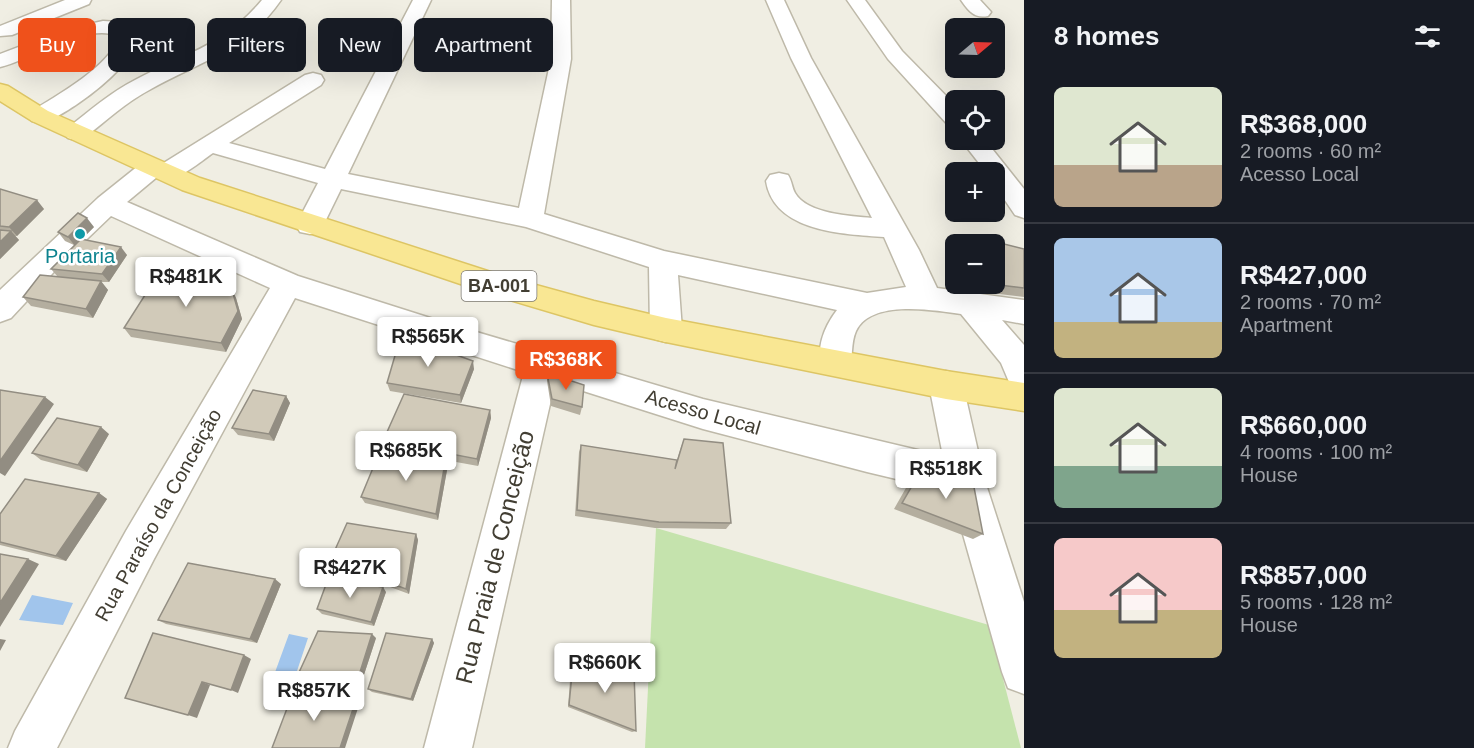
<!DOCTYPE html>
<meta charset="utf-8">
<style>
body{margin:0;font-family:Helvetica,sans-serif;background:#20242c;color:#f1f3f6;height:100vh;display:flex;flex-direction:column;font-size:22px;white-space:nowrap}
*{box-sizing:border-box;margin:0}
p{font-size:20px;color:#9ea1a6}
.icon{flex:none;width:33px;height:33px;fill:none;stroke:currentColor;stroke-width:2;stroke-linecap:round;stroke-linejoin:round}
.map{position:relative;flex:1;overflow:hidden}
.sheet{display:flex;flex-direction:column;background:#171b24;width:450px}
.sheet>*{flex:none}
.top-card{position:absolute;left:18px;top:18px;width:570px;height:54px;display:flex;gap:12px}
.needle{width:39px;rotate:71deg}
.tools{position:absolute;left:945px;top:18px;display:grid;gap:12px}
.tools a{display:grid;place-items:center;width:60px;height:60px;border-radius:9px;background:#171b24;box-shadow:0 6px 24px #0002;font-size:30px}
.price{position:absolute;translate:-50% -51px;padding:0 14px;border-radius:6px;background:#fff;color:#222;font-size:20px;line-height:39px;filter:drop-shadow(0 2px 3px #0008)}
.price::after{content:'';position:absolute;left:50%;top:36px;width:18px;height:14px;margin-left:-9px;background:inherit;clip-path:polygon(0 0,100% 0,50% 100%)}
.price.active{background:#ef511b;color:#fff}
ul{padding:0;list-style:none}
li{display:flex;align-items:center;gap:18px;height:150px;padding:0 30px}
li+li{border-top:2px solid #363941}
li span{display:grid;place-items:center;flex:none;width:168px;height:120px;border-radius:9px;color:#555}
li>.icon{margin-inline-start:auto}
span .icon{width:72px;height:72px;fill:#fffc;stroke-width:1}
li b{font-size:26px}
h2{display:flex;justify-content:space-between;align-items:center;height:72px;padding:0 30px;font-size:26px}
.pill{padding:0 21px;border-radius:9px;background:#171b24;box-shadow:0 6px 24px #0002;font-size:21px;line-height:54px}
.pill.active{background:#ef511b;color:#fff}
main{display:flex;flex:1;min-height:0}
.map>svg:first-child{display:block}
.green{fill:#c5e3ad}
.water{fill:#a1c5ec}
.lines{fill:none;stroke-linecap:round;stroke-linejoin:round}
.minor-casing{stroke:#beb9a9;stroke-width:3}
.major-casing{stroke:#ddc564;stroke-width:3}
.minor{fill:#fff;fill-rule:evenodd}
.major{fill:#f9e793;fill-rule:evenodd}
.wall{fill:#b4ae9f}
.shaded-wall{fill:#928d82}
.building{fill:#d1cab9;stroke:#928d82;stroke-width:1.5}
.culture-dot{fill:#0f9aa8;stroke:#fff;stroke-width:2}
.labels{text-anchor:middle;stroke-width:5;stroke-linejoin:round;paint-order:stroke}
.shield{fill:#fff;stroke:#7b7870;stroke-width:1.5}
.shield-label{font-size:18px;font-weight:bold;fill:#423e33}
.culture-label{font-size:20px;fill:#0d838f;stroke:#fff}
.street-label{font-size:20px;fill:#423e33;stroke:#fff}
.near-street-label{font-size:24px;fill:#423e33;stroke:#fff}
</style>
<main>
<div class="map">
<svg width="1024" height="748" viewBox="0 0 1024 748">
<rect width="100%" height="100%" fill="#f0eee3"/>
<!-- green -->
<path class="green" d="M656 528 989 625 1021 748H645Z"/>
<!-- water -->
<path class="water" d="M32 595 73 603 63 625 19 620Z
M289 634 308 638 294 680 274 675Z"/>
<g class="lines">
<defs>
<path id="minor" d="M65 0H91L89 4 12 35 0 36V26Z
M262 0H281C246 51 201 61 151 89 126 102 106 121 84 138L76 140 68 138 64 133 68 128C89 111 110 93 135 80 185 53 224 46 262 0Z
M413 0H431L348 174 519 208 551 59 552 0H570L571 59 544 214 664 251 867 293 906 287 884 237C843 234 774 232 766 181L770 175 779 173 788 175C792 181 792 188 795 193 807 214 851 216 872 218L791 58 766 0H784L811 58 919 250 937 288 1024 300V324L1002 320 1024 345V393L1012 389 1001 363 961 314C934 310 871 299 856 331 850 344 854 358 848 371L836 375 824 371C814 351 824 327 837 310L678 275 682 330 677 339 666 342 655 339 650 330 649 267 526 227 341 189 320 232 310 234 300 232 296 225 318 183 213 153C197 164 176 184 157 177L127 202 298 276 446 323 703 399 943 456 929 385 934 375 946 371 958 375 963 385 984 478 1024 602V694L1008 688 1002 672 951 492 867 472 703 429 555 382 472 748H424L524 372 295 298 154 559 57 748H8L15 731 126 531 270 288 111 216 65 260 11 318 0 322V290L98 198 143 162 152 160 162 164 305 75 313 73 321 75 324 80 321 85 229 143 325 169Z
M847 0H865L902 51 956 106V127L948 125 888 59Z
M961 0H980L991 12 988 16C974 19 968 10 961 0Z
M103 21C194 24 74 113 45 122 40 123 37 122 32 121L28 116 32 111C53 98 117 62 117 36 88 22 30 60 0 67V54L66 29Z
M961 140H985L1024 189V218L1015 215 994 184V172H986Z"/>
<path id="major" d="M0 84 8 86 48 111 200 178 500 275 594 301 666 318 946 371 1024 383V411L946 399 666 342 594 325 496 296 182 190 32 121 0 101Z"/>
</defs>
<!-- minor casing -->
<use href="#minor" class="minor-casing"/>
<!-- major casing -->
<use href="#major" class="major-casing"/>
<!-- minor -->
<use href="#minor" class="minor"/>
<!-- major -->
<use href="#major" class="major"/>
</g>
<!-- wall -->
<path class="wall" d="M0 189 44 209 17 236H15L19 240 0 259Z
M94 227 82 239 127 255 109 282H101L108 290 93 318 31 306 23 297 58 277 51 269 74 245 65 241 58 232Z
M984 239 1024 249V297L991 293 988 284H994V244H979Z
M232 290 236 298 242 319 226 352 131 337 124 328Z
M474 369 461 403 390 391 387 383Z
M547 373 582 407 580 415 551 406 547 381Z
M286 396 290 403 274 441 238 435 232 428Z
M490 410 491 418 478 466 385 449 383 441Z
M109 434 87 472 41 460 32 453Z
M684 439 731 523 726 529 655 528 575 516 579 452 581 445 677 460 681 447Z
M447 470 438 520 365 503 361 497Z
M920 472 983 534 973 539 894 509 911 479Z
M99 493 107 499 66 561 0 545V514Z
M416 534 418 540 409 594 334 566 330 561Z
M281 584 257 643 166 624 158 620Z
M386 592 374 626 322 614 317 609Z
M376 638 358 693 301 682 296 679Z
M432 639 434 643 413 701 372 692 368 689Z
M573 664 636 731 632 732 568 707 571 667Z"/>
<!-- shaded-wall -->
<path class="shaded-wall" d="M37 200 44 209 17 236 9 227Z
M87 218 94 227 75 246 68 237Z
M11 231 19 240 0 259V242Z
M121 247 127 255 109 282 102 274Z
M101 281 108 290 93 318 86 309Z
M232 290 236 298 242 319 226 352 221 343Z
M473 361 474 369 461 403 460 395Z
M286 396 290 403 274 441 269 434Z
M45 397 54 404 5 476 0 473V461Z
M490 410 491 418 478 466 477 459Z
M101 427 109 434 87 472 78 465Z
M445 463 447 470 438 520 436 514Z
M99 493 107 499 66 561 56 556Z
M416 534 418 540 409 594 406 589Z
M28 559 39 564 0 627V603Z
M275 579 281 584 257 643 250 639Z
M383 587 386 592 374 626 371 622Z
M372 634 376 638 358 693 354 691Z
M0 639 6 640 0 651Z
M432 639 434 643 413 701 411 699Z
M244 655 251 659 238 693 231 690Z
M202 682 210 685 197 718 188 715Z
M355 703 359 705 345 748H340Z"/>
<!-- building -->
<path class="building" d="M0 189 37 200 9 227 0 226Z
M78 213 87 218 68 237 58 232Z
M0 230 11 231 0 242Z
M81 239 121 247 102 274 51 269Z
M984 239 1024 249V288L999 285 994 270V244H986Z
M159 273 192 274 232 290 238 311 221 343 124 328Z
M40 275 101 281 86 309 23 297Z
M401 335 473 361 460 395 387 383Z
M547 373 584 385 582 407 552 399Z
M0 390 45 397 0 461Z
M253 390 286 396 269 434 232 428Z
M404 394 490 410 477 459 383 441Z
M57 418 101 427 78 465 32 453Z
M684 439 723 443 731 523 659 522 577 510 581 445 677 460 675 469Z
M380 451 445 463 436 514 361 497Z
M920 472 973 482 983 534 902 503Z
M25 479 99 493 56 556 0 542V514Z
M347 523 416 534 406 589 330 561Z
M0 554 28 559 0 603Z
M188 563 275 579 250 639 158 620Z
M328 579 383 587 371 622 317 609Z
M318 631 372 634 354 691 296 679Z
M153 633 244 655 231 690 202 682 188 715 125 698Z
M386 633 432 639 411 699 368 689Z
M573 664 634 672 636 731 569 705Z
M294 690 355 703 340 748H272Z"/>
<!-- markers -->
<circle class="culture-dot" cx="80" cy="234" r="6"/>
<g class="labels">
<!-- shield labels -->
<rect class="shield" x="461.5" y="271" width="75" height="30" rx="4.5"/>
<g class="shield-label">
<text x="499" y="292">BA-001</text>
</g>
<!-- culture labels -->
<g class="culture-label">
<text x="80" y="263">Portaria</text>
</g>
<!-- street labels -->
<g class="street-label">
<text transform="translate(703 412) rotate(16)" y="7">Acesso Local</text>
<text transform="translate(158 515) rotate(-61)" y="7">Rua Paraíso da Conceição</text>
</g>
<!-- near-street labels -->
<g class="near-street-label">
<text transform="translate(495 557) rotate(-76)" y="8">Rua Praia de Conceição</text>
</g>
</g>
</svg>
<div class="tools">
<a><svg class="needle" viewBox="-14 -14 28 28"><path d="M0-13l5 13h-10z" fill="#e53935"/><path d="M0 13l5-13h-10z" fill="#9ea1a6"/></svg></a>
<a><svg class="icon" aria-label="locate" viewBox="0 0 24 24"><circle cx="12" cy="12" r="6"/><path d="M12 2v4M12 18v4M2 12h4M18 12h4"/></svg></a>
<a>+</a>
<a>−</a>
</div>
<b class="price" style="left:186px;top:308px">R$481K</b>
<b class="price" style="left:428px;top:368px">R$565K</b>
<b class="price active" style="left:566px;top:391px">R$368K</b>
<b class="price" style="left:406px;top:482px">R$685K</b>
<b class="price" style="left:946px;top:500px">R$518K</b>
<b class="price" style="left:350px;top:599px">R$427K</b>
<b class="price" style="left:605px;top:694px">R$660K</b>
<b class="price" style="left:314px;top:722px">R$857K</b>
<div class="top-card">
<a class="pill active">Buy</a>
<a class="pill">Rent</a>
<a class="pill">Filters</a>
<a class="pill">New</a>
<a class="pill">Apartment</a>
</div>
</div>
<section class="sheet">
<h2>8 homes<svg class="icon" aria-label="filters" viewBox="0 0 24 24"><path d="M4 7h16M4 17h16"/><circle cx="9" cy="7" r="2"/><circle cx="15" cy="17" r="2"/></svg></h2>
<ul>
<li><span style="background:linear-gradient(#dfe7d0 65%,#b9a48a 0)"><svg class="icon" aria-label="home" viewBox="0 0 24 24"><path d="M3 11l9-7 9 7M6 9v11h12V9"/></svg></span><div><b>R$368,000</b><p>2 rooms · 60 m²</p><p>Acesso Local</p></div></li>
<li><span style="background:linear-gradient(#a9c7e8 70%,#c2b280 0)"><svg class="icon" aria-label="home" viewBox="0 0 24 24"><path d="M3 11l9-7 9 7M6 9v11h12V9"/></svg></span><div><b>R$427,000</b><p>2 rooms · 70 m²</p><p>Apartment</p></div></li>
<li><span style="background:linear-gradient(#dfe7d0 65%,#7fa58c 0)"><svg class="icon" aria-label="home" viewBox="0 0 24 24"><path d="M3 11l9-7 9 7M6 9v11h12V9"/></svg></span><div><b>R$660,000</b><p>4 rooms · 100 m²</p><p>House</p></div></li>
<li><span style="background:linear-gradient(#f6c9c9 60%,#c2b280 0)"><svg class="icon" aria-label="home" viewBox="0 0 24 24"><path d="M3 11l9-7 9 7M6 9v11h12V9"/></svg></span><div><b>R$857,000</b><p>5 rooms · 128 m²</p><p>House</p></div></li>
</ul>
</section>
</main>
